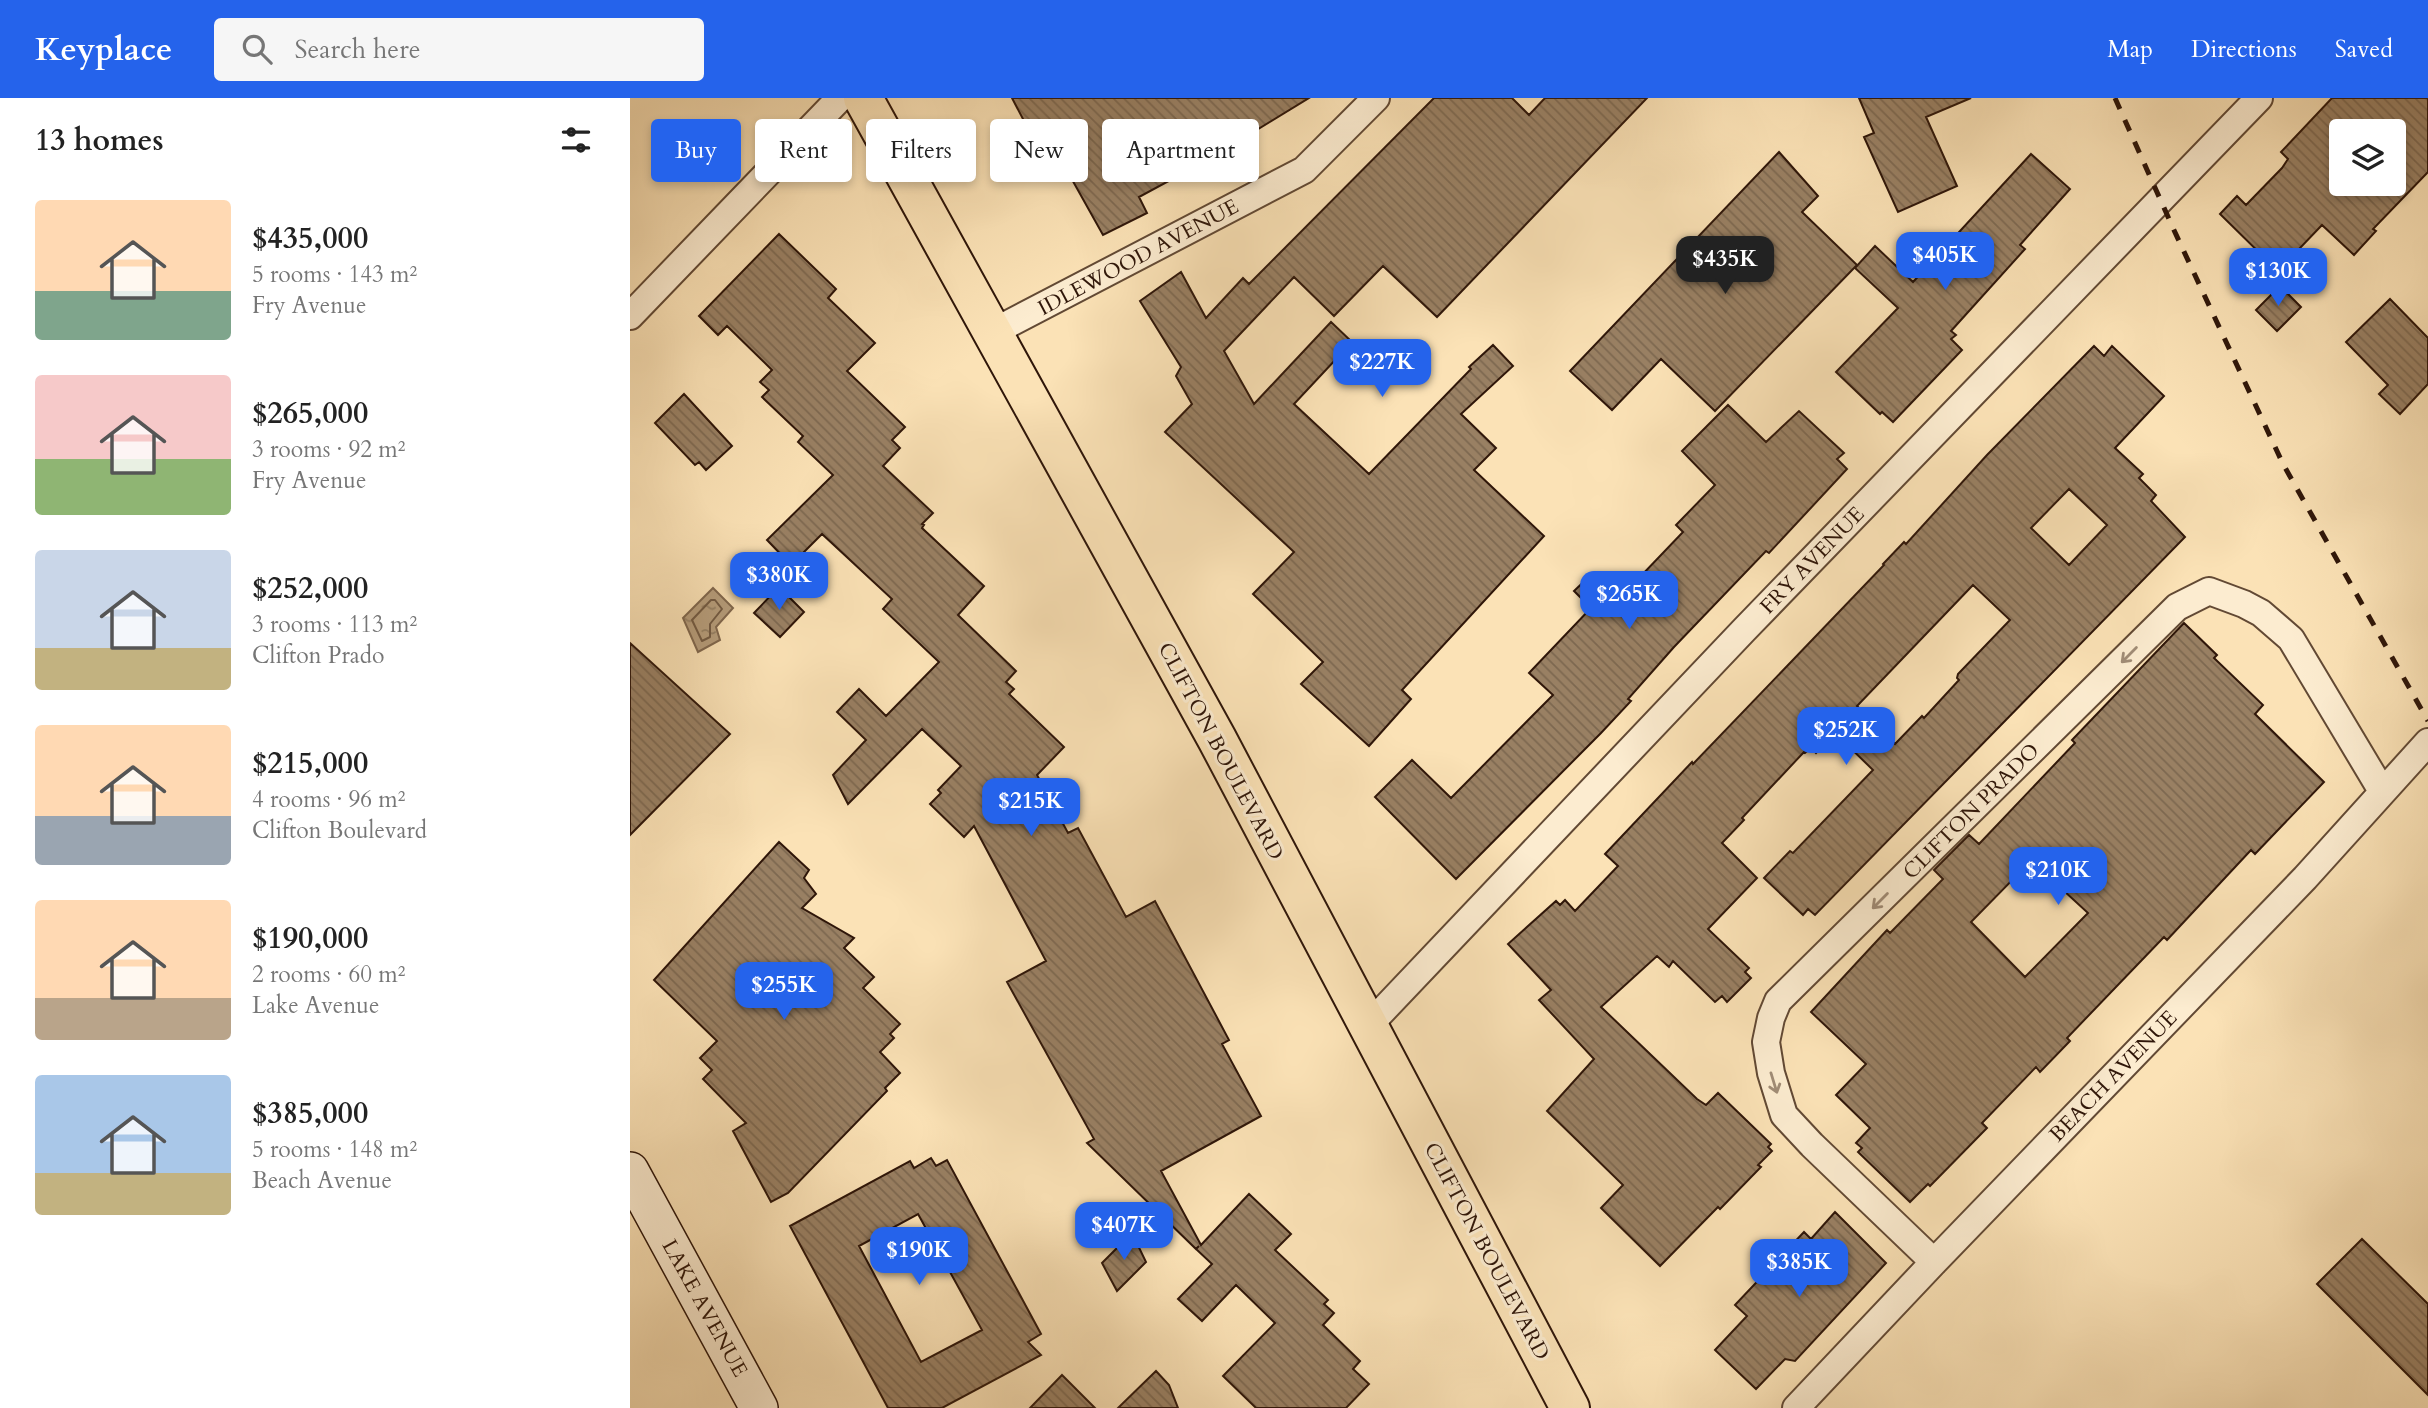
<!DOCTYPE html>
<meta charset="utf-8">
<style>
body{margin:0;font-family:Cardo,serif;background:#f6f6f6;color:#222;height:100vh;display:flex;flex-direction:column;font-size:26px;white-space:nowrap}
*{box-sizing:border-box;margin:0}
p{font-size:23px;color:#767676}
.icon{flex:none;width:38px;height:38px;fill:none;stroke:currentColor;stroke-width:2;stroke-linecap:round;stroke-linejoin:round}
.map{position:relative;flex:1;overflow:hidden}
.panel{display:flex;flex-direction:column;background:#fff;width:630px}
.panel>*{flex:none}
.guide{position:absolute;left:21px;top:21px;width:665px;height:63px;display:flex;gap:14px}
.fabs{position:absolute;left:1699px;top:21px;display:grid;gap:14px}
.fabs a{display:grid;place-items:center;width:77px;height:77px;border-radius:7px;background:#fff;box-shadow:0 4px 10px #0003;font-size:35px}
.price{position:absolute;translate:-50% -60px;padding:0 16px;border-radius:14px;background:#2563eb;color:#fff;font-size:23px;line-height:46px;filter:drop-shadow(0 2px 4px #0008)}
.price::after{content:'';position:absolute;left:50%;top:42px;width:21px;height:16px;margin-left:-10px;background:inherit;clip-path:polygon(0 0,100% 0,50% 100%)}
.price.current{background:#222;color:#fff}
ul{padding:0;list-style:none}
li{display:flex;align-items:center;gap:21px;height:175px;padding:0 35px}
li span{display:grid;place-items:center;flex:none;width:196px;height:140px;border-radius:7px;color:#555}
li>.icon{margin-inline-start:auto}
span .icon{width:84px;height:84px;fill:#fffc;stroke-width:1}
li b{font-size:30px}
h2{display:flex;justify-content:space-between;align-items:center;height:84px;padding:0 35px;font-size:30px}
.chip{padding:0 24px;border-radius:7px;background:#fff;box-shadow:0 4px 10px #0003;font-size:24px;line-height:63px}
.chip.current{background:#2563eb;color:#fff}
header{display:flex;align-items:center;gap:42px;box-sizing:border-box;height:98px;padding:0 35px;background:#2563eb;color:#fff}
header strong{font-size:33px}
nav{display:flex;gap:38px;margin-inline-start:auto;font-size:24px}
.search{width:490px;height:63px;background:#f6f6f6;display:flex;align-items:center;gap:18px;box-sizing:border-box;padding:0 24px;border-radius:7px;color:#767676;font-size:26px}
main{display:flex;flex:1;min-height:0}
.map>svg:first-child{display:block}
.water{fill:url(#water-ripples);stroke:#80674d;stroke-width:2}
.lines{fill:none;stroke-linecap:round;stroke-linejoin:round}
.shore{stroke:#725a42;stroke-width:2}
.building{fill:url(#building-back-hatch);stroke:#2f1609;stroke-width:2;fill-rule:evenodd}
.street-casing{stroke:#624934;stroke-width:30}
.secondary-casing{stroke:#2f1609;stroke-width:40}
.primary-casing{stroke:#2f1609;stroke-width:42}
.street{stroke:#fcecd0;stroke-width:26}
.secondary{stroke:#fcecd0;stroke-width:37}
.primary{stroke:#fbe2b6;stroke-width:38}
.rail{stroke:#2f1609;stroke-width:5;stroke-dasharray:12 12;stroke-linecap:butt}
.oneway{stroke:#a08c76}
.labels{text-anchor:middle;stroke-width:6;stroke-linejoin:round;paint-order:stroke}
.street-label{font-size:21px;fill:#2f1609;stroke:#fcecd0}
</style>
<header>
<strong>Keyplace</strong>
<div class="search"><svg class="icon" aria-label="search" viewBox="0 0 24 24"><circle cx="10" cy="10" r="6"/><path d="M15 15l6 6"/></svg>Search here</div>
<nav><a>Map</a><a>Directions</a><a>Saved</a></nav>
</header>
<main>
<section class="panel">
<h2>13 homes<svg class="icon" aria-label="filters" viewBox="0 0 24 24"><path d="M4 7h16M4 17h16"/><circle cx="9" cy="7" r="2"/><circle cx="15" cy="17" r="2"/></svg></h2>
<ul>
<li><span style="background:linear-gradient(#ffd9b3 65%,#7fa58c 0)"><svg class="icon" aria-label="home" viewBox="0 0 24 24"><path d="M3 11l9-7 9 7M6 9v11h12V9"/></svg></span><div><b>$435,000</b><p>5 rooms · 143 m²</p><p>Fry Avenue</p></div></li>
<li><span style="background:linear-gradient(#f6c9c9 60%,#8fb573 0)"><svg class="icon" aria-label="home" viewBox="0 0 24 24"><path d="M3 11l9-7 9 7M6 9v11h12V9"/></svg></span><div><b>$265,000</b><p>3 rooms · 92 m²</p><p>Fry Avenue</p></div></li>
<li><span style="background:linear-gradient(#c9d6e8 70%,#c2b280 0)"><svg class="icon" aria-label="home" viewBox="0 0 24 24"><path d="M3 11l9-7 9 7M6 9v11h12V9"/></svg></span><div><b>$252,000</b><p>3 rooms · 113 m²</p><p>Clifton Prado</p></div></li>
<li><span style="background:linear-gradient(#ffd9b3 65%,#9aa5b1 0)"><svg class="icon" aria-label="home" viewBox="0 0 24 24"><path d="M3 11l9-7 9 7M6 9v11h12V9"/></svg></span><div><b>$215,000</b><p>4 rooms · 96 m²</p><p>Clifton Boulevard</p></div></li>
<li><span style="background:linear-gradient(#ffd9b3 70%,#b9a48a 0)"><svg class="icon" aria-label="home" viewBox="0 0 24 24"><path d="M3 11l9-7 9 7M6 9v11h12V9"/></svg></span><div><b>$190,000</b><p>2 rooms · 60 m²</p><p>Lake Avenue</p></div></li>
<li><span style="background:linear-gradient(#a9c7e8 70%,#c2b280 0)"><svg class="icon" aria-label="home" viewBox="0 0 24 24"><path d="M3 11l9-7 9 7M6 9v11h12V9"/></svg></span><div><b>$385,000</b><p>5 rooms · 148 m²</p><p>Beach Avenue</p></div></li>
</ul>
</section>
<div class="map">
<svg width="1798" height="1310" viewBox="0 0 1798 1310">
<defs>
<pattern id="water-ripples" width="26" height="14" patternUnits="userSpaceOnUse" patternTransform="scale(1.75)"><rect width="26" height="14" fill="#b69d7b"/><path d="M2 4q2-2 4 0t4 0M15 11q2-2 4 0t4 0" fill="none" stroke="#947f63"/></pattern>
<pattern id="building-back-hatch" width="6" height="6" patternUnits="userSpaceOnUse" patternTransform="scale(1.75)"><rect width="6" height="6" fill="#998063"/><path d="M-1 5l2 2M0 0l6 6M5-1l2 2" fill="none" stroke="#7d6850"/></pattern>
</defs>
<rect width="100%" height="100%" fill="#fbe2b6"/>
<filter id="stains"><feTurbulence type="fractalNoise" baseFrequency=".00286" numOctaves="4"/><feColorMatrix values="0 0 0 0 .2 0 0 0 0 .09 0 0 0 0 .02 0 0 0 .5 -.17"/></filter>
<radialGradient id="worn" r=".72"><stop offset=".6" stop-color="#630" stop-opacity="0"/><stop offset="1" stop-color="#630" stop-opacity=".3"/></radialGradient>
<!-- water -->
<path class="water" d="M83 490 103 510 86 529 90 542 68 554 53 520Z"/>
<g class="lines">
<!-- shore -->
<path class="shore" d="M81 502H85L92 511 80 526V539L72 543 62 522Z"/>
</g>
<!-- building -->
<path class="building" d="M382 0H679L576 63 509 99 517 115 473 137 435 69 425 68 409 42 405 44Z
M804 0H882L899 17 915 0H1017L807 219 753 168 704 218 664 179 594 253 624 306 701 224 722 244 664 306 739 376 841 271 839 269 863 247 883 268 831 316 866 350 844 372 914 438 772 592 781 601 739 648 671 586 693 564 623 496 664 454 535 334 562 306 546 278 551 269 510 203 551 174 576 220 613 180 619 186Z
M1229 0H1341L1296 19 1327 88 1268 114 1234 39 1244 35Z
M1702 0H1798V74L1743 131 1746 133 1724 157 1692 127 1648 173 1590 116 1607 98 1616 107 1652 70 1658 61 1651 54ZM1712 33H1764V86H1712Z
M1149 54 1188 98 1172 114 1227 167 1085 313 1031 261 982 312 940 273Z
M1401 56 1440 91 1390 147 1395 151 1321 233 1326 237 1321 241 1332 252 1263 324 1252 314 1250 316 1206 274 1268 210 1225 170 1245 148 1283 184Z
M149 136 206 191 198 200 245 245 217 273 275 329 262 342 270 350 253 368 303 415 292 426 294 427 292 430 354 488 328 517 386 573 376 584 384 591 379 596 434 649 407 677 438 735 448 730 496 819 525 803 599 942 592 946 631 1018 531 1073 571 1147 619 1096 661 1136 645 1152 698 1202 694 1206 704 1215 693 1227 730 1263 723 1271 739 1286 716 1310H626L593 1278 645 1225 606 1187 572 1223 548 1201 582 1166 566 1151 569 1148 566 1151 457 1045 464 1041 377 884 416 863 344 728 334 739 300 706 311 695 308 692 331 668 292 631 218 706 203 677 236 642 207 614 229 591 256 618 309 564 253 511 262 501 192 436 161 467 137 442 203 377 168 344 173 338 132 299 139 292 130 284 142 272 97 228 88 237 69 218Z
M1650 188 1671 209 1647 233 1626 212Z
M1760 201 1798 240V286L1770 316 1749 296 1758 287 1716 244Z
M1464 248 1474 258 1482 248 1534 298 1485 350 1513 376 1509 380 1526 397 1521 403 1555 439 1185 817 1178 811 1173 817 1134 780 1160 753 1163 755 1243 672 1205 635 1186 655 1181 650 1175 655 1174 654 1112 720 1114 722 1092 745 1127 780 1078 831 1119 870 1115 874 1121 880 1097 904 1092 898 1085 904 1043 863 1039 869 1027 858 971 909 1067 1001 1076 1007 1088 995 1141 1046 1138 1049 1142 1053 1128 1067 1131 1069 1090 1111 1088 1109 1030 1168 971 1110 993 1087 917 1013 964 961 909 902 921 892 878 846 926 803 930 807 935 802 945 813 988 768 975 756 1062 664 1063 666 1254 467 1253 466 1274 444 1276 446 1357 357ZM1439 391 1477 427 1439 467 1401 430ZM1343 487 1380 522 1328 576 1327 580 1329 582 1294 620 1292 618 1265 646 1227 608Z
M54 296 102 348 76 372 69 364 65 367 25 325Z
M1098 307 1136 344 1169 313 1214 355 1207 361 1217 371 1139 455 1136 453 1044 549 998 601 1001 603 971 635 826 781 745 699 782 662 821 700 923 597 899 575 961 510 944 493 963 475 988 502 1053 434 1046 427 1085 387 1052 353Z
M149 489 174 514 150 539 124 515Z
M1554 525 1587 557 1584 560 1633 607 1625 616 1694 684 1625 756 1621 752 1537 842 1534 839 1437 940 1440 943 1410 974 1406 969 1352 1025 1357 1030 1300 1088 1298 1086 1280 1104 1228 1054 1232 1050 1226 1045 1240 1030 1206 997 1236 966 1181 914 1257 832 1260 835 1313 781 1304 772 1339 737 1349 746 1445 645 1442 642ZM1408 769 1458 815 1395 879 1341 824 1392 772 1399 778Z
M0 545 100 636 0 737Z
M149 744 179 772 174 780 186 796 172 810 224 840 214 850 244 879 233 890 270 926 260 936 264 940 250 954 270 975 255 990 257 993 158 1095 141 1104 103 1033 116 1025 73 981 82 972 70 960 87 943 24 882Z
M301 1060 306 1068 317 1062 411 1236 398 1244 411 1257 312 1310H258L160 1128 280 1063 284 1070ZM288 1116 352 1232 291 1264 229 1148Z
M1205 1114 1256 1165 1165 1263 1155 1261 1126 1291 1085 1252 1117 1218 1105 1207 1174 1134 1181 1141Z
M502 1135 516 1164 487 1193 472 1165Z
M1732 1141 1798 1206V1297L1687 1186Z
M526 1273 539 1287 548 1310H488Z
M432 1277 465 1310H400Z"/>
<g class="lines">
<defs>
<path id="street" d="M0 218 210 0
M363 234 674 72 746 0
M739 927 1114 532 1629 0
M1304 1164 1182 1047 1154 1017 1141 975 1136 944 1141 920 1148 903 1547 509 1579 493 1614 506 1631 515 1661 541 1752 693
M1166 1310 1304 1164 1675 780 1798 644"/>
<path id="secondary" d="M0 1073 129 1310"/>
<path id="primary" d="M233 0 587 641 940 1310"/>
</defs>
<!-- street casing -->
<use href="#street" class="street-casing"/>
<!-- secondary casing -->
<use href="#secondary" class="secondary-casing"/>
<!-- primary casing -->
<use href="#primary" class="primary-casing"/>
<!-- street -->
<use href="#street" class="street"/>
<!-- secondary -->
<use href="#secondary" class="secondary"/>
<!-- primary -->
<use href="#primary" class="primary"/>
<!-- rail -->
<path class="rail" d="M1485 0 1543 130 1653 366 1798 623"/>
</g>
<!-- one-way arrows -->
<defs><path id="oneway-shaft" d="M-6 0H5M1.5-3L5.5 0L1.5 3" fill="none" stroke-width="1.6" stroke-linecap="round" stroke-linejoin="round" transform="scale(1.75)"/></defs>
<g class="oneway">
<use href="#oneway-shaft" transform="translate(1499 557) rotate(135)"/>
<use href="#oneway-shaft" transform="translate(1250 803) rotate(135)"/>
<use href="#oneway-shaft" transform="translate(1144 985) rotate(73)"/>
</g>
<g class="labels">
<!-- street labels -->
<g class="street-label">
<text transform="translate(508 159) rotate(-28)" y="7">IDLEWOOD AVENUE</text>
<text transform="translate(1182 462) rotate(-46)" y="7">FRY AVENUE</text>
<text transform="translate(591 653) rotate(62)" y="7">CLIFTON BOULEVARD</text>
<text transform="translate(1341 713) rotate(-45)" y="7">CLIFTON PRADO</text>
<text transform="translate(1483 978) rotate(-46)" y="7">BEACH AVENUE</text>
<text transform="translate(857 1153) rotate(62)" y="7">CLIFTON BOULEVARD</text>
<text transform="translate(75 1210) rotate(61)" y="7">LAKE AVENUE</text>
</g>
</g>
<rect width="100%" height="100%" filter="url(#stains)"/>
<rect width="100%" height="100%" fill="url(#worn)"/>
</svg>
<div class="fabs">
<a><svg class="icon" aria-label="layers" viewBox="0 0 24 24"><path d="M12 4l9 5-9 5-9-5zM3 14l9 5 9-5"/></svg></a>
</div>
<b class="price" style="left:1315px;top:194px">$405K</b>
<b class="price current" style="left:1095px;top:198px">$435K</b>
<b class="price" style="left:1648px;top:210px">$130K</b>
<b class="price" style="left:752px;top:301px">$227K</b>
<b class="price" style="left:149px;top:514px">$380K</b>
<b class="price" style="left:999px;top:533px">$265K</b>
<b class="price" style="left:1216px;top:669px">$252K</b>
<b class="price" style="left:401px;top:740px">$215K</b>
<b class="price" style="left:1428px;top:809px">$210K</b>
<b class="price" style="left:154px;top:924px">$255K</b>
<b class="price" style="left:494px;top:1164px">$407K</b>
<b class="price" style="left:289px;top:1189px">$190K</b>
<b class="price" style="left:1169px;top:1201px">$385K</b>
<div class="guide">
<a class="chip current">Buy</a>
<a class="chip">Rent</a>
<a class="chip">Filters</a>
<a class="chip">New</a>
<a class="chip">Apartment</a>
</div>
</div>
</main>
